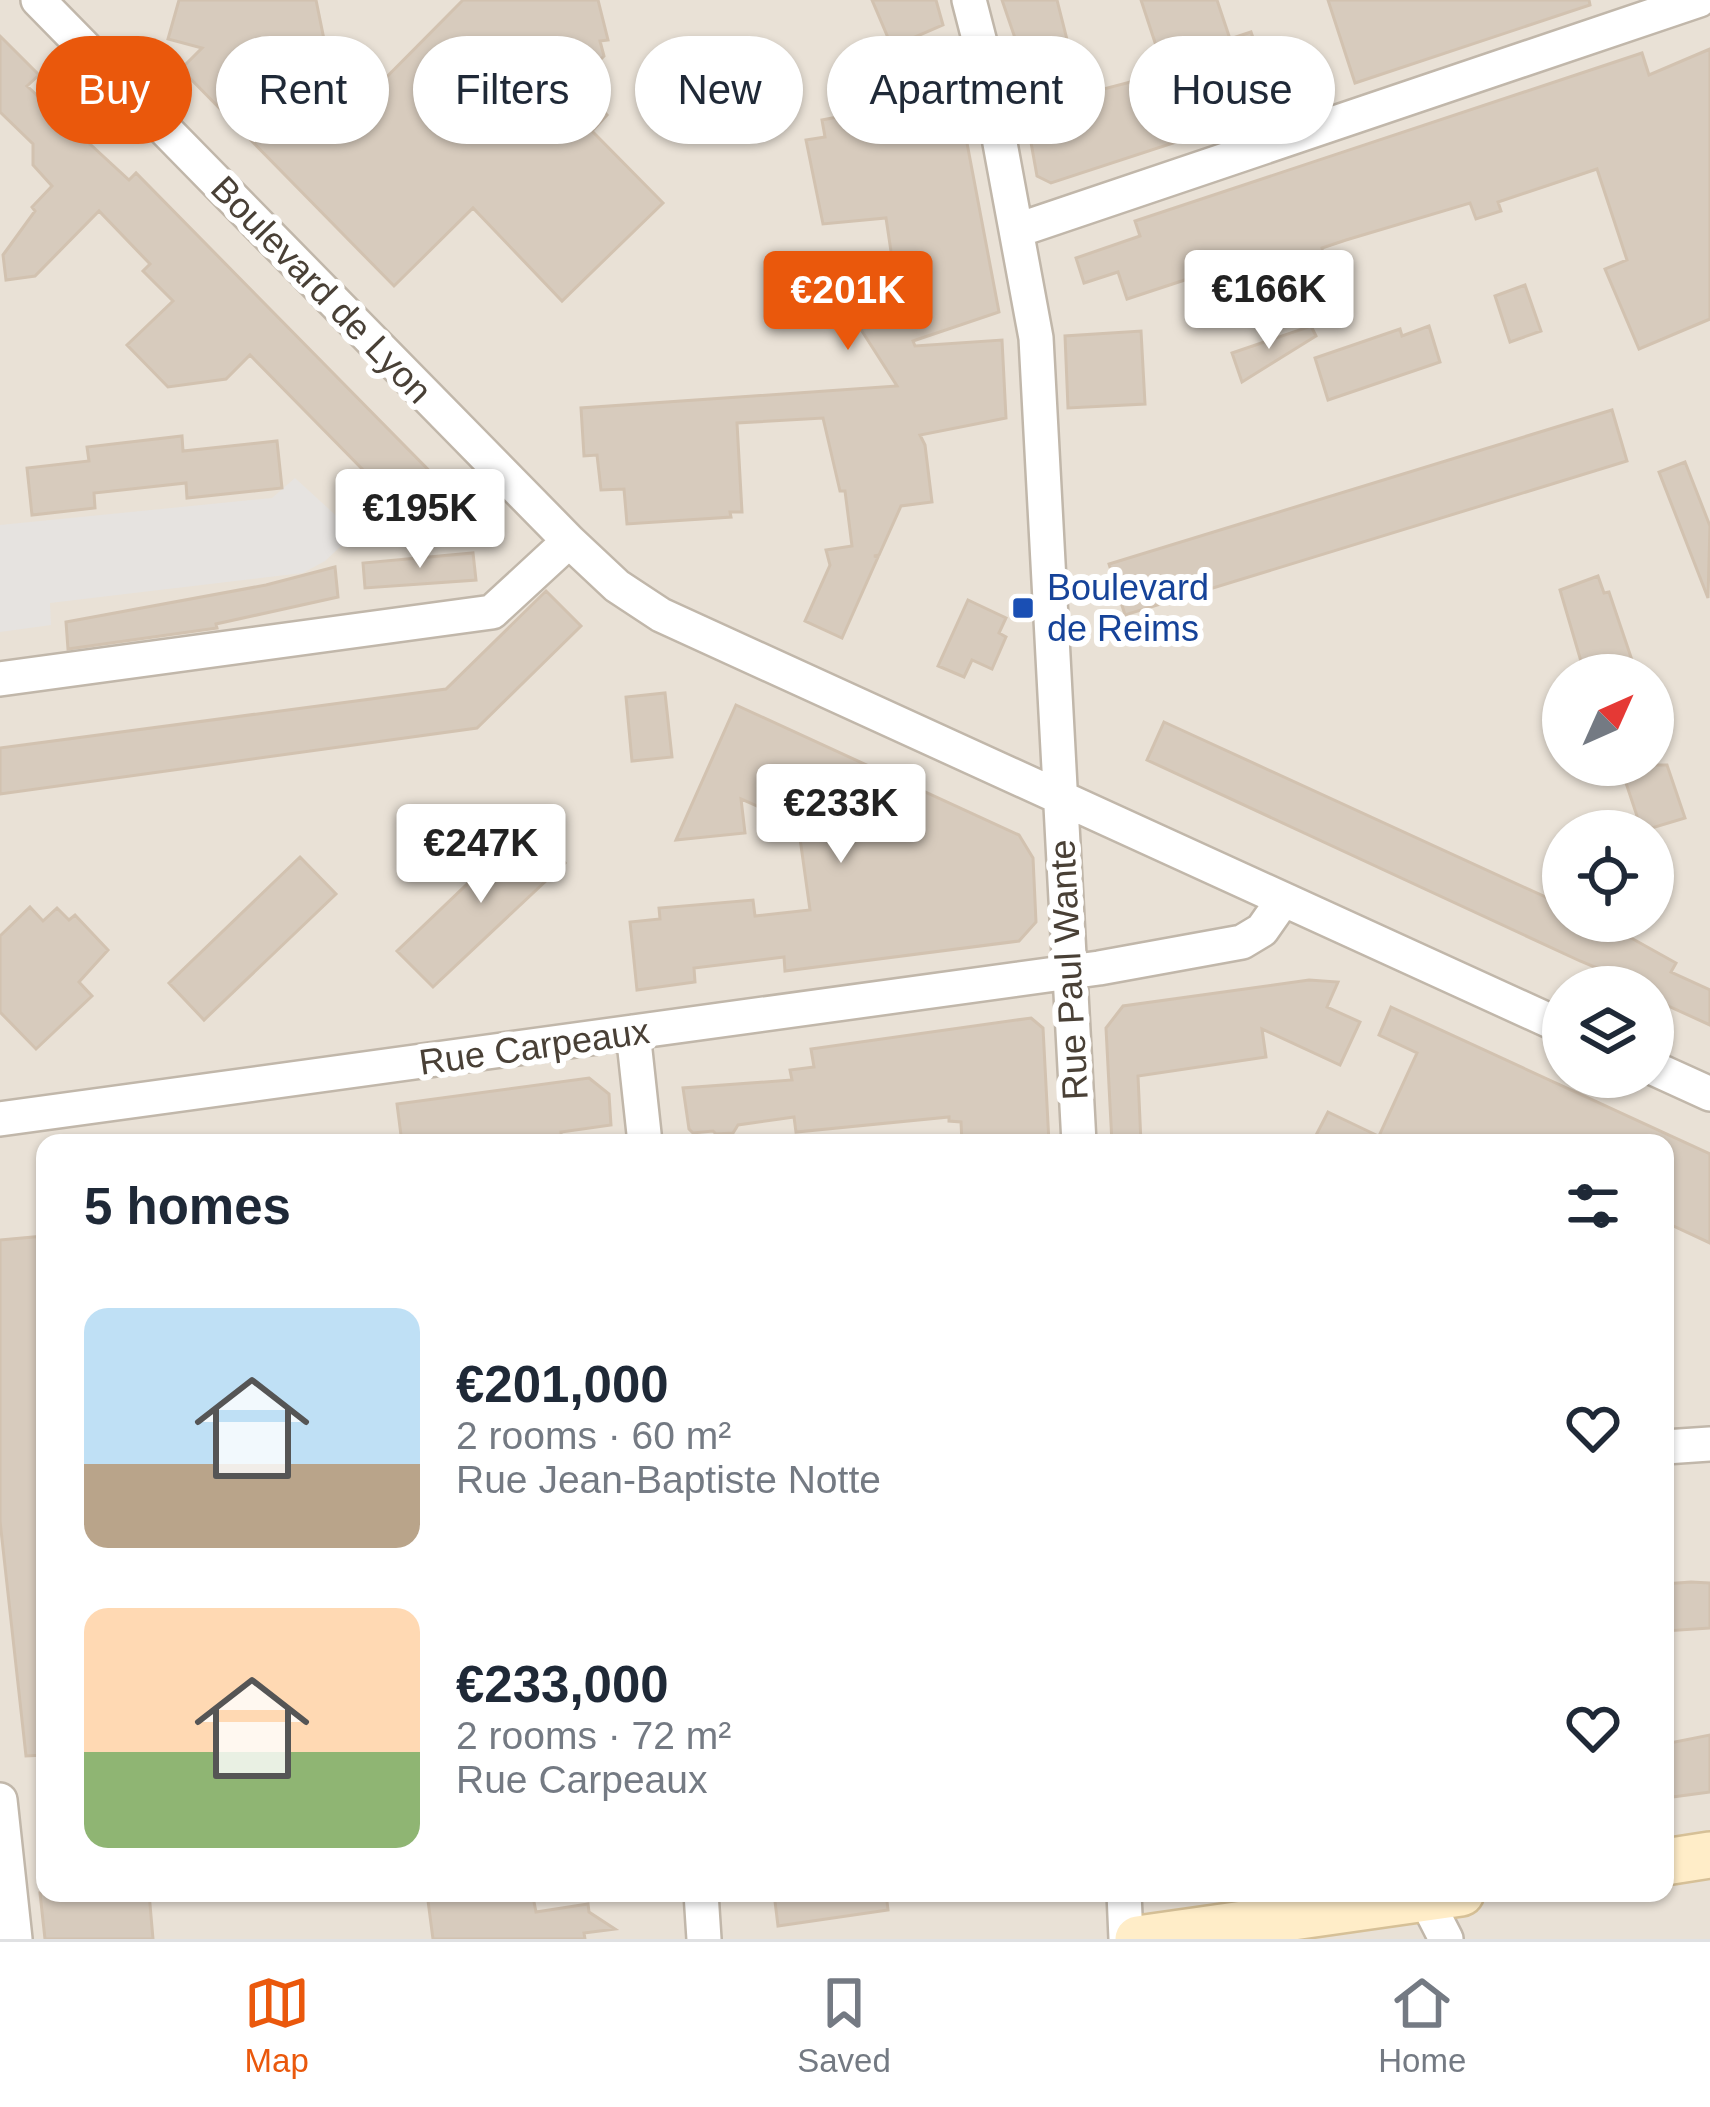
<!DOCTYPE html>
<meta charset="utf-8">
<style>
body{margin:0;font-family:Helvetica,sans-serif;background:#f2f2f3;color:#1f2937;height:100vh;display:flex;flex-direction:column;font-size:45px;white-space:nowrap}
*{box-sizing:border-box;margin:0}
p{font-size:39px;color:#747a83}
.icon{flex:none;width:66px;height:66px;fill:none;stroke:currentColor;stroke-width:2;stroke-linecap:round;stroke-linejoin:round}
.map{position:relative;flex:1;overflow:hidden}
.drawer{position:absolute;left:36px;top:1134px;width:1638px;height:768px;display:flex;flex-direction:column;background:#fff;border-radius:24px;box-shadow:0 3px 9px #0004}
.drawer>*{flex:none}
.top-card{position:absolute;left:36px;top:36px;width:1638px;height:108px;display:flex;gap:24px}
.needle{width:78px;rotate:45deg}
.controls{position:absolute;left:1542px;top:654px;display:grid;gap:24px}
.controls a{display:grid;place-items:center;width:132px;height:132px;border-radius:50%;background:#fff;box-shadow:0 3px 9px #0004;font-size:60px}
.price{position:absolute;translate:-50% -102px;padding:0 27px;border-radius:12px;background:#fff;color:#222;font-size:39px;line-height:78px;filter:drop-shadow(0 3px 6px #0008)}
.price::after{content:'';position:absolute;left:50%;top:72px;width:36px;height:27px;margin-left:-18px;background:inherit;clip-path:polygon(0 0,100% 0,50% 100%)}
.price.on{background:#ea580c;color:#fff}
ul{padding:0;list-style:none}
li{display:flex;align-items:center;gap:36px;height:300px;padding:0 48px}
li span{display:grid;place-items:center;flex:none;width:336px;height:240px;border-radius:24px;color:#555}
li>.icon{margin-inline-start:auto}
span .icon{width:144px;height:144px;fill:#fffc;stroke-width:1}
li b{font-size:51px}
h2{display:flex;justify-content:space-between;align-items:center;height:144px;padding:0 48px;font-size:51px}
.tag{padding:0 42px;border-radius:54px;background:#fff;box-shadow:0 3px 9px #0004;font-size:42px;line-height:108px}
.tag.on{background:#ea580c;color:#fff}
.tab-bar{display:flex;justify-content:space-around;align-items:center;height:168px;border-top:3px solid #e0e1e3;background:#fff;font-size:33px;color:#747a83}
.tab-bar a{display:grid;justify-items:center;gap:6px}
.tab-bar .on{color:#ea580c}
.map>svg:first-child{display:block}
.residential{fill:#e9e1d6;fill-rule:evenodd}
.parking{fill:#e6e3e0}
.building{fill:#d7cbbd;stroke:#d2c2b0;stroke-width:3}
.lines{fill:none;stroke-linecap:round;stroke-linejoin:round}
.street-casing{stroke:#c1b7aa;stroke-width:38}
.secondary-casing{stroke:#d6c097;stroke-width:50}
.street{stroke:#fff;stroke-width:33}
.secondary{stroke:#ffedc8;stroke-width:45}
.transit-dot{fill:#1a4fb4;stroke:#fff;stroke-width:4.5}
.labels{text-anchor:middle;stroke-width:12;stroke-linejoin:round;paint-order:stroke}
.street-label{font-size:36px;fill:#494036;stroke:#fff}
.transit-label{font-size:36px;fill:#164399;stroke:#fff;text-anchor:start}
</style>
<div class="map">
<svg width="1710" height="1939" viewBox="0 0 1710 1939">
<rect width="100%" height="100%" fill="#f5f0e8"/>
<!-- residential -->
<path class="residential" d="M0 0H1710V1939H0ZM1563 675H1653V765H1563ZM1563 831H1653V921H1563ZM1563 987H1653V1077H1563ZM45 1143H1665V1893H45Z"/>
<!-- parking -->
<path class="parking" d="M295 478 355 533 325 561 303 573 50 603 51 625 0 632V525L272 498Z"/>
<!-- building -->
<path class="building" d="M179 0H316L341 123 463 0H598L608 40 600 41 604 56 580 80 594 92 589 96 607 115 592 131 663 203 562 301 473 208 394 286 181 69 202 48 168 39Z
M872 0H936L943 25 892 47Z
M1002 0H1057L1081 95 1165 73 1141 0H1217L1230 39 1251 32 1277 109 1051 183 1037 176 1025 109 1029 108 1012 39 1015 38Z
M1328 0H1589L1590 5 1355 83Z
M0 36 39 75 27 86 129 180 136 173 467 509 434 542 250 355 226 379 168 387 127 345 173 301 143 271 150 264 99 211 35 276 6 280 3 255 35 211 32 207 52 186 33 165V144L0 112Z
M1710 49V319L1639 349 1605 269 1627 260 1597 169 1498 202 1501 211 1476 219 1470 203 1346 240 1322 248 1325 259 1245 289 1244 285 1213 296 1206 273 1127 299 1118 272 1084 283 1076 258 1140 236 1135 221 1642 53 1649 75Z
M956 85 999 312 913 341 915 346 1002 340 1006 418 920 435 925 445 932 502 901 506 879 555 874 556 878 557 842 638 805 621 830 565 826 550 852 546 845 491H840L823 418 737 423 742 512H730L731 517 627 524 624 489 601 490 597 455 584 456 581 408 897 386 860 328 898 327 896 258H892L886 218 823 224 806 140 825 137 822 120 889 107 888 98Z
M1525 285 1541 331 1510 342 1495 296Z
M1311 326 1316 336 1242 382 1232 353Z
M1429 326 1440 362 1328 400 1315 358 1400 329 1402 336Z
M1141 331 1145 404 1068 408 1065 336Z
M1612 410 1627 461 1125 615 1109 564Z
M182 436 183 451 277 441 282 488 187 498 186 483 94 493 95 508 32 515 27 468 89 461 87 447Z
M1685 462 1710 526 1708 598 1659 472Z
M473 553 476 580 365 588 363 563Z
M335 567 338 597 216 624 217 628 68 649 66 622 266 585Z
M1598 576 1604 593 1609 592 1637 675H1585L1560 590Z
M546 591 581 626 477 728 0 794V748L446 689Z
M968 600 1006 618 999 633 1006 637 992 669 972 660 964 677 938 666Z
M665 693 672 757 632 761 626 697Z
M736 705 1019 835 1033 858 1036 922 1019 941 785 971 784 957 694 968 695 982 637 990 630 922 660 919 659 908 753 900 755 916 810 910 798 824 741 799 745 833 676 840Z
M1164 722 1563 905V921H1597L1624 934 1676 963 1671 972 1710 990V1025L1653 999V987H1642L1580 961 1147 760Z
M1620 765H1667L1685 818 1642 831Z
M529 825 565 863 433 987 397 951Z
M300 857 336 894 204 1020 169 983Z
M30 907 43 921 57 908 69 920 75 915 108 950 79 982 92 996 36 1049 0 1012V936Z
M1309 980 1338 982 1327 1007 1360 1022 1340 1065 1262 1029 1266 1057 1138 1076 1141 1143H1112L1106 1028 1123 1006Z
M1391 1007 1710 1154V1243L1665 1222V1143H1396L1379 1136 1417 1053 1379 1035Z
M1031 1018 1043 1028 1049 1143H962L961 1122 949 1121V1117L796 1132 794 1117 738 1125 733 1133 716 1134 713 1131 693 1133 689 1129 683 1088 792 1080 790 1070 814 1067 811 1049Z
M589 1078 609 1094 611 1125 561 1132 562 1143H402L397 1104Z
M1328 1112 1393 1143H1312Z
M45 1236V1755L26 1756 0 1521V1240Z
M1691 1582 1710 1583V1628L1665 1631V1584Z
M1710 1735V1792L1665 1798V1744Z
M40 1893H149L153 1939H45Z
M427 1893H506L507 1900 533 1897 536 1912 588 1904 589 1912 615 1929 584 1933 585 1939H433Z
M774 1893H886L888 1910 778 1926Z"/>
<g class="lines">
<defs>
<path id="street" d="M38 0 569 541 617 586 661 615 1563 1027
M969 0 985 62 1036 338 1079 1143
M1018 230 1699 0
M0 679 492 612 569 541
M633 1032 645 1143
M1653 1068 1710 1094
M0 1119 1099 968 1242 942 1262 930 1283 900
M1665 1447 1710 1444
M0 1800 15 1939
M701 1893 704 1939
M1124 1893 1126 1939
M1425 1898 1446 1939"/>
<path id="secondary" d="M1665 1862 1710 1855
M1138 1939 1461 1893"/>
</defs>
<!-- street casing -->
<use href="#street" class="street-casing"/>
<!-- secondary casing -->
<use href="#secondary" class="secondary-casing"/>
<!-- street -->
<use href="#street" class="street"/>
<!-- secondary -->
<use href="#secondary" class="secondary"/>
</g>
<!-- markers -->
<rect class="transit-dot" x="1011" y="596" width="24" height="24" rx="6"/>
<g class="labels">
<!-- street labels -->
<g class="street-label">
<text transform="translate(322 289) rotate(46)" y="13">Boulevard de Lyon</text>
<text transform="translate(1068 970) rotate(-93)" y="13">Rue Paul Wante</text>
<text transform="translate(534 1046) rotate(-8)" y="13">Rue Carpeaux</text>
</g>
<!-- transit labels -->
<g class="transit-label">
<text x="1047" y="600">Boulevard<tspan x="1047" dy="41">de Reims</tspan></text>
</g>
</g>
</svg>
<div class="controls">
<a><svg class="needle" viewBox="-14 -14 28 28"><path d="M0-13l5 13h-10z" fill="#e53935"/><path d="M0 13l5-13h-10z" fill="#747a83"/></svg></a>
<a><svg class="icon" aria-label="locate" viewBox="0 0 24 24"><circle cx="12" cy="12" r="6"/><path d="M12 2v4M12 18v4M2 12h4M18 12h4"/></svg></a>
<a><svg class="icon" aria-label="layers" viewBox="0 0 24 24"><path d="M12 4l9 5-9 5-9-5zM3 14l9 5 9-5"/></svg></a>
</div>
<b class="price" style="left:1269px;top:352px">€166K</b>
<b class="price on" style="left:848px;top:353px">€201K</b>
<b class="price" style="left:420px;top:571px">€195K</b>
<b class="price" style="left:841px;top:866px">€233K</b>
<b class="price" style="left:481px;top:906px">€247K</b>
<div class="top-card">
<a class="tag on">Buy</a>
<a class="tag">Rent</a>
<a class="tag">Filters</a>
<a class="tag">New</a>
<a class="tag">Apartment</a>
<a class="tag">House</a>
</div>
<section class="drawer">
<h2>5 homes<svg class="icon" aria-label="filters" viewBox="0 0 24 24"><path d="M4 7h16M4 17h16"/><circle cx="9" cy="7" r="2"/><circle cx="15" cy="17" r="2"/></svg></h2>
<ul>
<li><span style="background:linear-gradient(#bfe0f5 65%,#b9a48a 0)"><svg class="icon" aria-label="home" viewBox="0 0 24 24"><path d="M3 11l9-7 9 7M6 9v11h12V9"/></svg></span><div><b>€201,000</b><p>2 rooms · 60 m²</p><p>Rue Jean-Baptiste Notte</p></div><svg class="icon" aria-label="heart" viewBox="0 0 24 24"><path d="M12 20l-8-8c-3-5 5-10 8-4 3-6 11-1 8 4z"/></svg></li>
<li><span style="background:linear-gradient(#ffd9b3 60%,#8fb573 0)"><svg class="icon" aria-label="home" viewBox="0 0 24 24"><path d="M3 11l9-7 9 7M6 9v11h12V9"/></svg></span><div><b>€233,000</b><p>2 rooms · 72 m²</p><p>Rue Carpeaux</p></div><svg class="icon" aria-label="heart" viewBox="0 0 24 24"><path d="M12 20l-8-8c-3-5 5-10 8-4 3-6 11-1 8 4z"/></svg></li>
</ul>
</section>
</div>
<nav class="tab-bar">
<a class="on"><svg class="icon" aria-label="map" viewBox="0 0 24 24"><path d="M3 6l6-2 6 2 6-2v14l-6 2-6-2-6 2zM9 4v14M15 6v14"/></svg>Map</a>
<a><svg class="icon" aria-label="saved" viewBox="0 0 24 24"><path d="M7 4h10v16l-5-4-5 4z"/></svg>Saved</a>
<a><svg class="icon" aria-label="home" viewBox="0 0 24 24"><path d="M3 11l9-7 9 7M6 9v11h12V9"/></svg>Home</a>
</nav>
